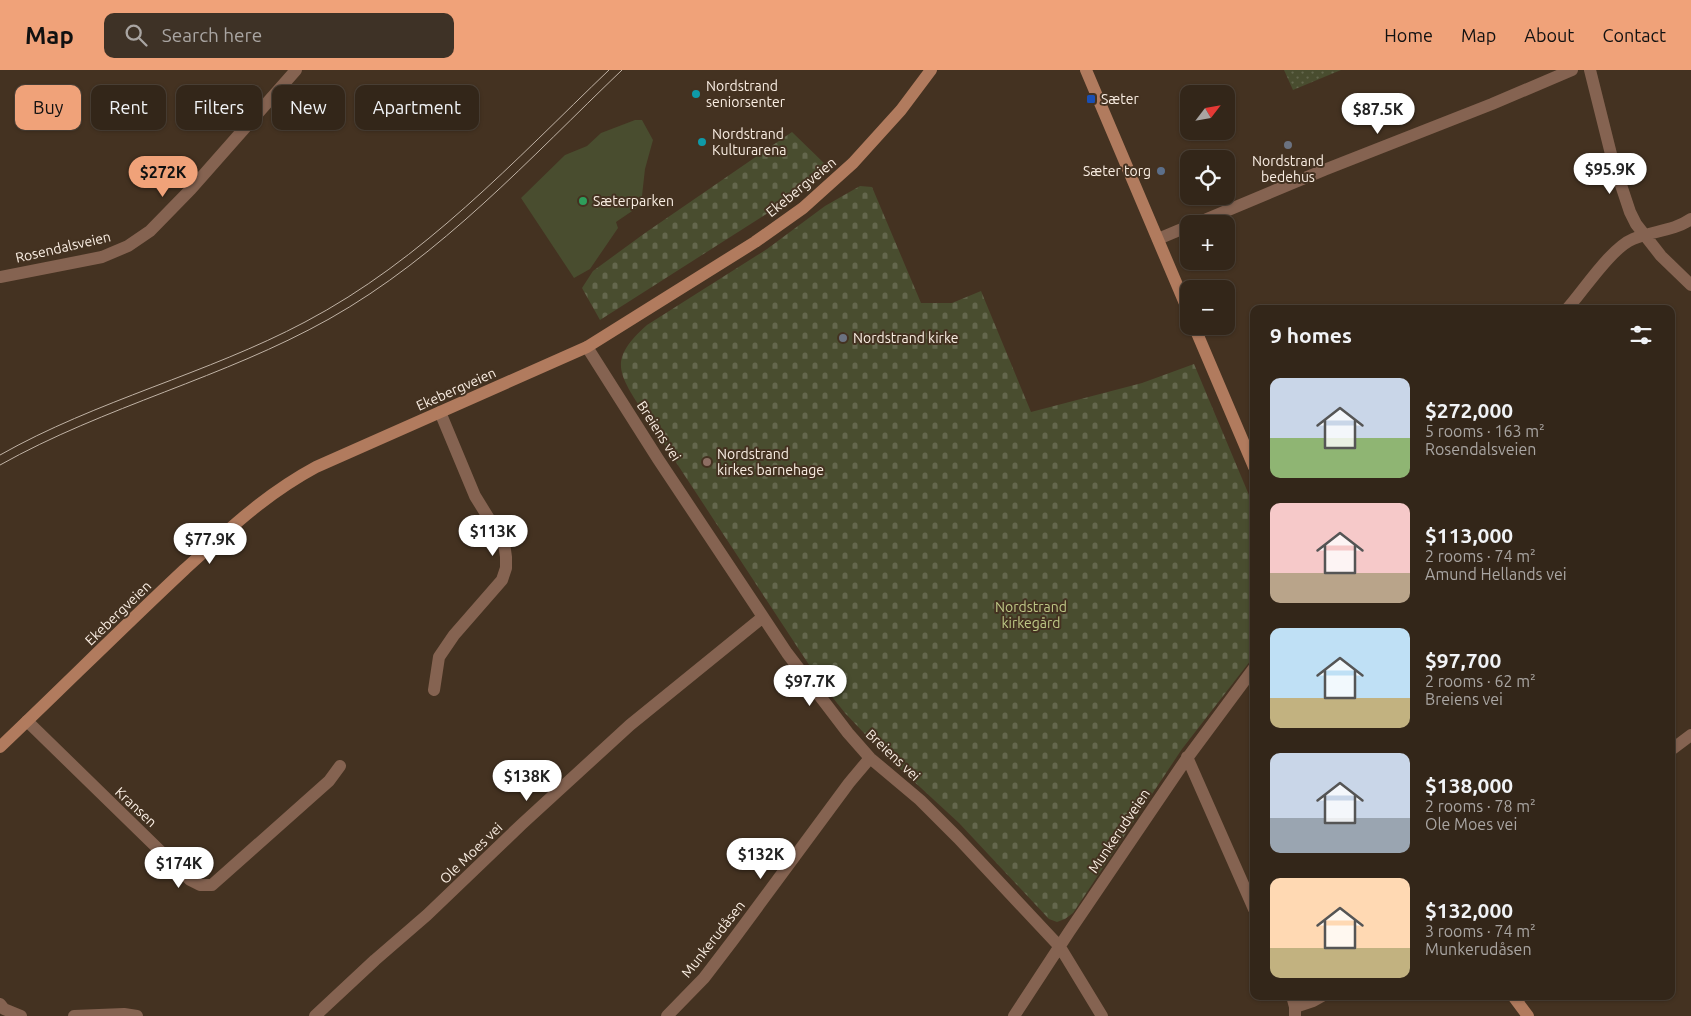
<!DOCTYPE html>
<meta charset="utf-8">
<style>
body{margin:0;font-family:Ubuntu,sans-serif;background:#3e3226;color:#f1f3f6;height:100vh;display:flex;flex-direction:column;font-size:19px;white-space:nowrap}
*{box-sizing:border-box;margin:0}
p{font-size:16px;color:#a9a5a2}
.icon{flex:none;width:28px;height:28px;fill:none;stroke:currentColor;stroke-width:2;stroke-linecap:round;stroke-linejoin:round}
.map{position:relative;flex:1;overflow:hidden}
.sheet{position:absolute;left:1250px;top:235px;width:425px;height:695px;display:flex;flex-direction:column;background:#332619;border-radius:10px;box-shadow:0 1px 4px #0004,0 0 0 1px #4e4338}
.sheet>*{flex:none}
.guide{position:absolute;left:15px;top:15px;width:475px;height:45px;display:flex;gap:10px}
.needle{width:32px;rotate:59deg}
.fabs{position:absolute;left:1180px;top:15px;display:grid;gap:10px}
.fabs a{display:grid;place-items:center;width:55px;height:55px;border-radius:10px;background:#332619;box-shadow:0 1px 4px #0004,0 0 0 1px #4e4338;font-size:25px}
.price{position:absolute;translate:-50% -42px;padding:0 11px;border-radius:18px;background:#fff;color:#222;font-size:16px;line-height:32px;filter:drop-shadow(0 1px 2px #0008)}
.price::after{content:'';position:absolute;left:50%;top:30px;width:15px;height:11px;margin-left:-8px;background:inherit;clip-path:polygon(0 0,100% 0,50% 100%)}
.price.on{background:#f0a279;color:#111}
ul{padding:0;list-style:none}
li{display:flex;align-items:center;gap:15px;height:125px;padding:0 20px}
li span{display:grid;place-items:center;flex:none;width:140px;height:100px;border-radius:10px;color:#555}
li>.icon{margin-inline-start:auto}
span .icon{width:60px;height:60px;fill:#fffc;stroke-width:1}
li b{font-size:21px}
h2{display:flex;justify-content:space-between;align-items:center;height:60px;padding:0 20px;font-size:21px}
.pill{padding:0 18px;border-radius:10px;background:#332619;box-shadow:0 1px 4px #0004,0 0 0 1px #4e4338;font-size:18px;line-height:45px}
.pill.on{background:#f0a279;color:#111}
header{display:flex;align-items:center;gap:30px;box-sizing:border-box;height:70px;padding:0 25px;background:#f0a279;color:#111}
header strong{font-size:24px}
nav{display:flex;gap:28px;margin-inline-start:auto;font-size:18px}
.search{width:350px;height:45px;background:#3e3226;display:flex;align-items:center;gap:12px;box-sizing:border-box;padding:0 18px;border-radius:10px;color:#a9a5a2;font-size:19px}
.map>svg:first-child{display:block}
.cemetery{fill:url(#cemetery-stones)}
.park{fill:url(#park-dots)}
.garden{fill:#494d2f}
.lines{fill:none;stroke-linecap:round;stroke-linejoin:round}
.minor{stroke:#856351;stroke-width:12}
.tertiary{stroke:#856351;stroke-width:12}
.secondary{stroke:#b17b5e;stroke-width:12}
.tram{stroke:#c0b2a5;stroke-width:1}
.culture-dot{fill:#0f9aa8;stroke:#443221;stroke-width:2}
.transit-dot{fill:#1a4fb4;stroke:#443221;stroke-width:2}
.worship-dot{fill:#6b7280;stroke:#443221;stroke-width:2}
.service-dot{fill:#5c6f8a;stroke:#443221;stroke-width:2}
.leisure-dot{fill:#2e9e5b;stroke:#443221;stroke-width:2}
.education-dot{fill:#8d6e63;stroke:#443221;stroke-width:2}
.labels{text-anchor:middle;stroke-width:4;stroke-linejoin:round;paint-order:stroke}
.poi-label{font-size:14px;fill:#faeee3;stroke:#443221;text-anchor:start}
.street-label{font-size:14px;fill:#faeee3;stroke:#443221}
.park-label{font-size:14px;fill:#bfc987;stroke:#443221}
</style>
<header>
<strong>Map</strong>
<div class="search"><svg class="icon" aria-label="search" viewBox="0 0 24 24"><circle cx="10" cy="10" r="6"/><path d="M15 15l6 6"/></svg>Search here</div>
<nav><a>Home</a><a>Map</a><a>About</a><a>Contact</a></nav>
</header>
<div class="map">
<svg width="1691" height="946" viewBox="0 0 1691 946">
<defs>
<pattern id="cemetery-stones" width="16" height="16" patternUnits="userSpaceOnUse" patternTransform="scale(1.25)"><rect width="16" height="16" fill="#494d2f"/><path d="M2 7V4a2 2 0 0 1 4 0v3zM10 15v-3a2 2 0 0 1 4 0v3z" fill="#64674d"/></pattern>
<pattern id="park-dots" width="8" height="8" patternUnits="userSpaceOnUse" patternTransform="scale(1.25)"><rect width="8" height="8" fill="#494d2f"/><path d="M2 2h.1M6 6h.1" fill="none" stroke="#64674d" stroke-width="1.8" stroke-linecap="round"/></pattern>
</defs>
<rect width="100%" height="100%" fill="#443221"/>
<!-- cemetery -->
<path class="cemetery" d="M792 62 828 97 793 127 600 250 582 218 593 201 645 163Z
M860 116 872 117 921 233H952L981 221 1031 342 1142 313 1194 294 1254 437V586L1182 679 1073 843 1065 849 1057 852 1049 849 959 753 882 682 845 643 821 613 643 342C618 302 608 290 647 255L767 179 825 136Z"/>
<!-- park -->
<path class="park" d="M1284 0H1341L1293 20Z"/>
<!-- garden -->
<path class="garden" d="M635 50H642L653 70 645 99 641 135 616 152 618 158 590 199 574 208 521 128 565 85 587 76 601 63Z"/>
<g class="lines">
<!-- minor -->
<path class="minor" d="M1590 0 1612 88 1630 142 1636 154 1661 186 1691 215
M1195 154 1324 100 1492 34 1572 0
M1158 169 1189 156
M0 207 102 187 128 176 150 161 191 119 296 0
M1567 239C1584 220 1611 178 1633 169 1652 161 1674 161 1691 149
M587 277 658 389 787 583 848 663 870 688 920 730 958 768 1060 877 1102 946
M434 620 439 587 454 565 502 510 506 498V487L504 473 475 426 440 342
M27 651 190 810 200 815H212L329 711 340 696
M1187 687 1254 839
M1292 926 1295 937V946
M0 934 4 939 21 946
M1295 937 1313 931 1322 926
M74 946 124 944 137 946
M315 946 375 890 427 845 522 754 630 655 763 547
M667 946 704 908 733 870 849 713 870 688
M1014 946 1069 862 1185 691 1254 598"/>
<!-- tertiary -->
<path class="tertiary" d="M1671 680 1691 665"/>
<!-- secondary -->
<path class="secondary" d="M1086 0 1189 243
M1194 256 1254 397
M0 677C62 618 122 558 184 500 227 461 264 425 316 397L587 277 755 172 803 138 853 93 901 40 931 0
M1513 926 1528 946"/>
<!-- tram -->
<path class="tram" d="M0 385C97 330 207 304 305 252 423 190 514 91 609 0
M0 395C105 336 224 308 329 249 441 186 530 88 622 0"/>
</g>
<!-- markers -->
<g class="culture-dot">
<circle cx="696" cy="24" r="5"/>
<circle cx="702" cy="72" r="5"/>
</g>
<rect class="transit-dot" x="1086" y="24" width="10" height="10" rx="2.5"/>
<g class="worship-dot">
<circle cx="1288" cy="75" r="5"/>
<circle cx="843" cy="268" r="5"/>
</g>
<circle class="service-dot" cx="1161" cy="101" r="5"/>
<circle class="leisure-dot" cx="583" cy="131" r="5"/>
<circle class="education-dot" cx="707" cy="392" r="5"/>
<g class="labels">
<!-- poi labels -->
<g class="poi-label">
<text x="706" y="21">Nordstrand<tspan x="706" dy="16">seniorsenter</tspan></text>
<text x="1101" y="34">Sæter</text>
<text x="712" y="69">Nordstrand<tspan x="712" dy="16">Kulturarena</tspan></text>
<text x="1288" y="96" text-anchor="middle">Nordstrand<tspan x="1288" dy="16">bedehus</tspan></text>
<text x="1151" y="106" text-anchor="end">Sæter torg</text>
<text x="593" y="136">Sæterparken</text>
<text x="853" y="273">Nordstrand kirke</text>
<text x="717" y="389">Nordstrand<tspan x="717" dy="16">kirkes barnehage</tspan></text>
</g>
<!-- street labels -->
<g class="street-label">
<text transform="translate(801 117) rotate(-39)" y="5">Ekebergveien</text>
<text transform="translate(63 177) rotate(-13)" y="5">Rosendalsveien</text>
<text transform="translate(456 319) rotate(-24)" y="5">Ekebergveien</text>
<text transform="translate(659 361) rotate(57)" y="5">Breiens vei</text>
<text transform="translate(118 543) rotate(-44)" y="5">Ekebergveien</text>
<text transform="translate(893 685) rotate(43)" y="5">Breiens vei</text>
<text transform="translate(136 737) rotate(43)" y="5">Kransen</text>
<text transform="translate(1119 761) rotate(-56)" y="5">Munkerudveien</text>
<text transform="translate(471 783) rotate(-44)" y="5">Ole Moes vei</text>
<text transform="translate(713 869) rotate(-52)" y="5">Munkerudåsen</text>
</g>
<!-- park labels -->
<g class="park-label">
<text x="1031" y="542">Nordstrand<tspan x="1031" dy="16">kirkegård</tspan></text>
</g>
</g>
</svg>
<div class="fabs">
<a><svg class="needle" viewBox="-14 -14 28 28"><path d="M0-13l5 13h-10z" fill="#e53935"/><path d="M0 13l5-13h-10z" fill="#a9a5a2"/></svg></a>
<a><svg class="icon" aria-label="locate" viewBox="0 0 24 24"><circle cx="12" cy="12" r="6"/><path d="M12 2v4M12 18v4M2 12h4M18 12h4"/></svg></a>
<a>+</a>
<a>−</a>
</div>
<b class="price" style="left:1378px;top:65px">$87.5K</b>
<b class="price" style="left:1610px;top:125px">$95.9K</b>
<b class="price on" style="left:163px;top:128px">$272K</b>
<b class="price" style="left:493px;top:487px">$113K</b>
<b class="price" style="left:210px;top:495px">$77.9K</b>
<b class="price" style="left:810px;top:637px">$97.7K</b>
<b class="price" style="left:527px;top:732px">$138K</b>
<b class="price" style="left:761px;top:810px">$132K</b>
<b class="price" style="left:179px;top:819px">$174K</b>
<div class="guide">
<a class="pill on">Buy</a>
<a class="pill">Rent</a>
<a class="pill">Filters</a>
<a class="pill">New</a>
<a class="pill">Apartment</a>
</div>
<section class="sheet">
<h2>9 homes<svg class="icon" aria-label="filters" viewBox="0 0 24 24"><path d="M4 7h16M4 17h16"/><circle cx="9" cy="7" r="2"/><circle cx="15" cy="17" r="2"/></svg></h2>
<ul>
<li><span style="background:linear-gradient(#c9d6e8 60%,#8fb573 0)"><svg class="icon" aria-label="home" viewBox="0 0 24 24"><path d="M3 11l9-7 9 7M6 9v11h12V9"/></svg></span><div><b>$272,000</b><p>5 rooms · 163 m²</p><p>Rosendalsveien</p></div></li>
<li><span style="background:linear-gradient(#f6c9c9 70%,#b9a48a 0)"><svg class="icon" aria-label="home" viewBox="0 0 24 24"><path d="M3 11l9-7 9 7M6 9v11h12V9"/></svg></span><div><b>$113,000</b><p>2 rooms · 74 m²</p><p>Amund Hellands vei</p></div></li>
<li><span style="background:linear-gradient(#bfe0f5 70%,#c2b280 0)"><svg class="icon" aria-label="home" viewBox="0 0 24 24"><path d="M3 11l9-7 9 7M6 9v11h12V9"/></svg></span><div><b>$97,700</b><p>2 rooms · 62 m²</p><p>Breiens vei</p></div></li>
<li><span style="background:linear-gradient(#c9d6e8 65%,#9aa5b1 0)"><svg class="icon" aria-label="home" viewBox="0 0 24 24"><path d="M3 11l9-7 9 7M6 9v11h12V9"/></svg></span><div><b>$138,000</b><p>2 rooms · 78 m²</p><p>Ole Moes vei</p></div></li>
<li><span style="background:linear-gradient(#ffd9b3 70%,#c2b280 0)"><svg class="icon" aria-label="home" viewBox="0 0 24 24"><path d="M3 11l9-7 9 7M6 9v11h12V9"/></svg></span><div><b>$132,000</b><p>3 rooms · 74 m²</p><p>Munkerudåsen</p></div></li>
</ul>
</section>
</div>
